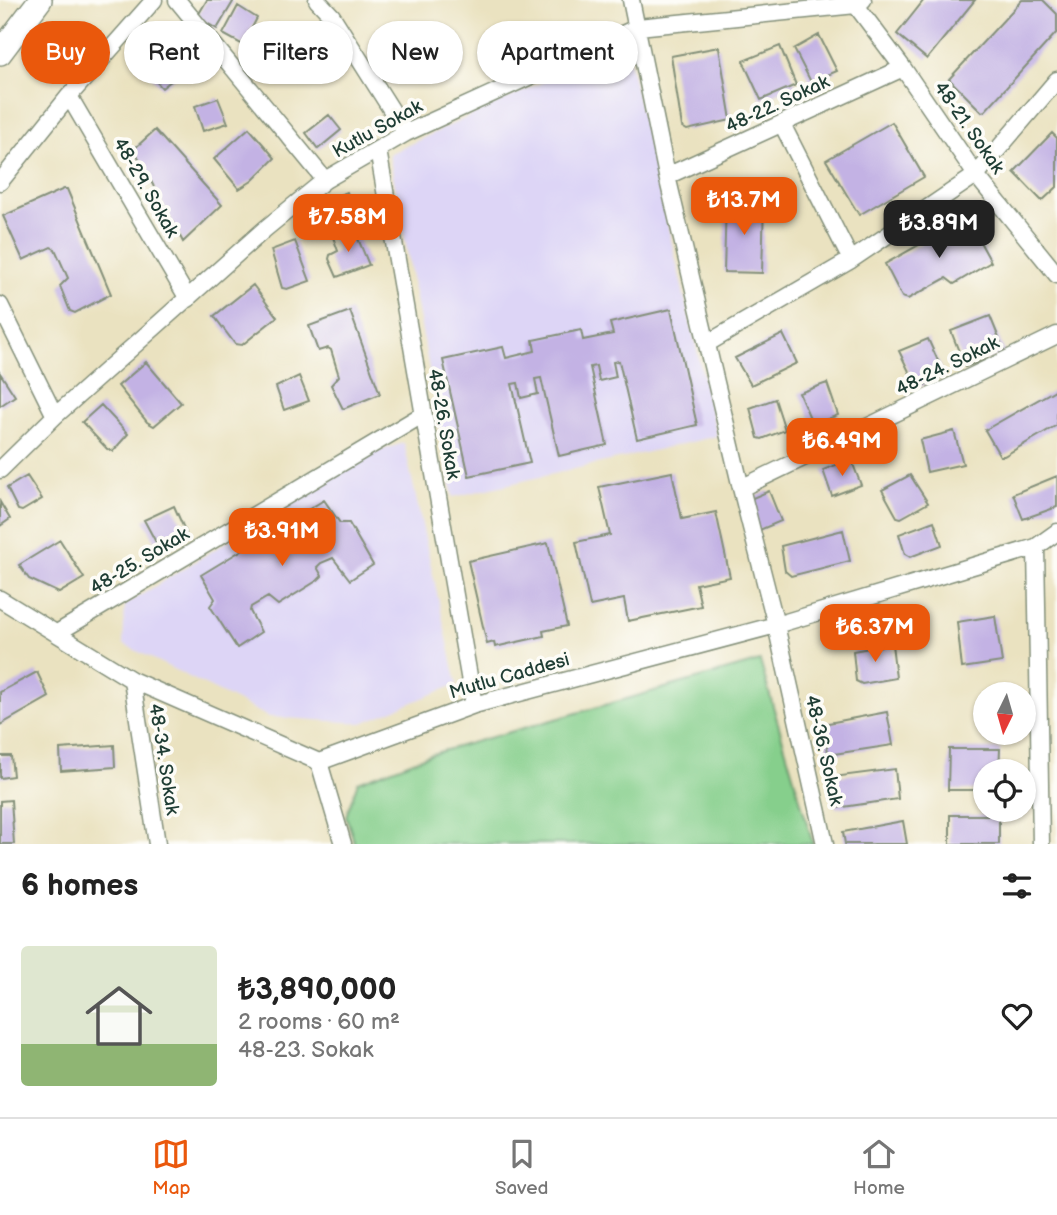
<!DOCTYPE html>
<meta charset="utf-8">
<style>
body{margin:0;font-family:"Balsamiq Sans",sans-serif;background:#f2f2f2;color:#222;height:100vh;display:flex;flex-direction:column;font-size:26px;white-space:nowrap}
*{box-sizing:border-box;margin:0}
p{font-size:23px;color:#767676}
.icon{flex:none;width:38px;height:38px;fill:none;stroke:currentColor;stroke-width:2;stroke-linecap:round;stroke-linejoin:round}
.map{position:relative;height:844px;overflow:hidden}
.details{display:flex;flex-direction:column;background:#fff;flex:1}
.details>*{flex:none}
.banner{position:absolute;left:21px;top:21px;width:700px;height:63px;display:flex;gap:14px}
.needle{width:46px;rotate:185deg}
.controls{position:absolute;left:973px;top:682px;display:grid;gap:14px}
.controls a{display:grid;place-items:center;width:63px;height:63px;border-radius:50%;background:#fff;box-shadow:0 2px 5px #0004;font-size:35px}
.price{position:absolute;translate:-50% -60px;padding:0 16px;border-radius:14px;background:#ea580c;color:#fff;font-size:23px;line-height:46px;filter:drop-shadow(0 2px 4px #0008)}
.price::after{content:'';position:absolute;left:50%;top:42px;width:21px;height:16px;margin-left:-10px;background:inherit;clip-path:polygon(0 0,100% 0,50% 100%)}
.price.on{background:#222;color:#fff}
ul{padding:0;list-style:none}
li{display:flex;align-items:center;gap:21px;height:175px;padding:0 21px}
li span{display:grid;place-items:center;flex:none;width:196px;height:140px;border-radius:7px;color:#555}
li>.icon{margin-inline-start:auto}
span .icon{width:84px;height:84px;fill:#fffc;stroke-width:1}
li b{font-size:30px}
h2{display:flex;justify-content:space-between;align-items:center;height:84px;padding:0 21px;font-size:30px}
.chip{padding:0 24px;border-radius:32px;background:#fff;box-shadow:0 2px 5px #0004;font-size:24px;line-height:63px}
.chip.on{background:#ea580c;color:#fff}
.tab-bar{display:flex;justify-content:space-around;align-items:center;height:98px;border-top:2px solid #e0e0e0;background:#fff;font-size:19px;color:#767676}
.tab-bar a{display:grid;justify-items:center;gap:4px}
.tab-bar .on{color:#ea580c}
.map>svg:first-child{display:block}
.built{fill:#ddd5f6}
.green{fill:#86cf8c;stroke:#528660;stroke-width:2}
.building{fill:#c3b2e4}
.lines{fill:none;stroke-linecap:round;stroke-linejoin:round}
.minor-casing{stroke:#84907a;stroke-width:19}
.secondary-casing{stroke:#84907a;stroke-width:26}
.minor{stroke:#fff;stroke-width:16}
.secondary{stroke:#fff;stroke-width:23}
.labels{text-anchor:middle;stroke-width:7;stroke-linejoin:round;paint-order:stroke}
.street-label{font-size:19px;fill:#1f3d34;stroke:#fdfcf7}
</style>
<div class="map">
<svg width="1057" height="844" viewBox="0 0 1057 844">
<rect width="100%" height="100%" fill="#fdfcf7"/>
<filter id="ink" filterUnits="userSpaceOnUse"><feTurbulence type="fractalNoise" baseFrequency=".0143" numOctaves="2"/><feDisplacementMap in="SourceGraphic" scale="14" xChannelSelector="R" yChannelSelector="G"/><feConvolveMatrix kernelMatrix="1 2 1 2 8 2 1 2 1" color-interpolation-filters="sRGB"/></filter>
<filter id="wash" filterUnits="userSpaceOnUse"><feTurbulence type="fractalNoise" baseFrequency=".00686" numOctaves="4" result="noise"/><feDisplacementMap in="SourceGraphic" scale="28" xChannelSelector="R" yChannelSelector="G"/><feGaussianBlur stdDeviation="1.57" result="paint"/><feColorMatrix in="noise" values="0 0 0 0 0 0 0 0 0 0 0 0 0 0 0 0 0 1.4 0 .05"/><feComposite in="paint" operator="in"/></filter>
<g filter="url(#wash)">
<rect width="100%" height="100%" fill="#eae2c0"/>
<!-- built -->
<path class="built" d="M613 49 629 60 717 436 453 497 389 154Z
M404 443 457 684 362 723 269 717 123 644 125 605 366 455Z"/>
<!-- green -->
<path class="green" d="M760 661 813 844H355L346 816 358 782 432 754Z"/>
<g id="blocks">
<!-- building -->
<path class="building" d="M207 0H230L233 2 217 29 197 17Z
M924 0H975L927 59 897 34Z
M1022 0H1043L1057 14V32L985 111 982 112 949 79Z
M238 6 257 18 243 45 223 34Z
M282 34 307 50 292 75 266 60Z
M819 35 837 71 811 82 794 49Z
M170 40 191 65 162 88 144 68 142 61 163 42Z
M780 46 796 85 761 100 743 61Z
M719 47 731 120 687 130 682 127 671 56Z
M218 98 228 123 203 131 195 106Z
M329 115 341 130 318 149 306 133Z
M892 122 924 177 859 215 826 160Z
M249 128 275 158 252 181 239 189 214 159Z
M155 130 222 205 183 242 134 149Z
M1052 133 1057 138V187L1042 201 1014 172Z
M64 189H67L111 294 75 313 70 311 60 286 68 278 55 249 51 247 23 260 3 216Z
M347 192 357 217 315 232 310 219 325 212 322 202Z
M726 201 764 202 762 273 724 272Z
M967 218 991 262 954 284 946 278 908 299 902 297 885 264Z
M354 229 369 265 337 277 329 259 330 255 338 251 333 237Z
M295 241 310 281 287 289 282 288 271 250Z
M253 285 277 317 242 345 235 344 214 316Z
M671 309 697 425 637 439 619 361 613 362 616 377 599 381 596 366 590 367 607 445 559 456 541 378 535 379 538 394 521 398 518 383 512 384 530 463 469 476 443 360 503 347 506 358 535 351 533 340 581 330 583 340 613 334 610 323Z
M350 311 380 394 343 409 331 385 339 376 331 350 328 348 318 351 309 326Z
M990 316 1005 353 965 367 951 331Z
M783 334 797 363 751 385 735 358Z
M928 339 945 376 917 388 899 351Z
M146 362 181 403 154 426 147 422 118 386Z
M0 373 15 396 0 406Z
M299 376 309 401 284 410 276 387Z
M827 383 838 415 813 425 799 393Z
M1057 389V425L1004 456H1000L985 430Z
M775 399 785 430 762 439 758 438 750 408Z
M101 405 128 434 113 451 107 449 82 422Z
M954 431 963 464 927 472 920 440Z
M851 459 861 485 832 496 823 470Z
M672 472 682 519 716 512 730 577 696 584 701 606 628 621 624 599 590 606 576 542 610 535 599 487Z
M910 475 928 503 901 518 897 517 882 490Z
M27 476 42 499 22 511 18 510 7 488Z
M1057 476V507L1023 519 1013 494Z
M769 491 781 521 755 532 743 502Z
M324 500 340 523H349L373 565 350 580 333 558 321 563 317 567 322 576 318 580 278 605 268 597 251 607 250 611 261 632 237 648 210 606 215 599 201 575Z
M0 502 10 519 0 526Z
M174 506 186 533 158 546 144 520Z
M934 521 942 545 910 557 905 554 899 534Z
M843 530 850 561 791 576 785 571 781 546Z
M60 540 84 578 59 593 29 579 19 565Z
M548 543 567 626 543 631 544 636 495 647 494 642 487 644 468 561Z
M995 616 1002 662 962 668 957 622Z
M892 644 896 678 862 684 856 681 853 651Z
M37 672 49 697 0 725V692Z
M887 712 893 745 834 754 828 752 823 724Z
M114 745 115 767 61 771 60 749Z
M949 749H1000L999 772H985V790H948Z
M0 756H11L13 776 0 778Z
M895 769 898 799 836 808 833 777Z
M11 800 14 844H0V801Z
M950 815H999V844H950Z
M903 821 907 844H845L843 832Z"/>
</g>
</g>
<g filter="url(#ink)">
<use href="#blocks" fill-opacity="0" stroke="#84907a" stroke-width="2"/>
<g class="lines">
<defs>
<path id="minor" d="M177 0 325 180
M317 0 332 16 406 133
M631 0 667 176 741 488 776 625 825 844
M852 0 903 68 976 175 1057 275
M69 96 188 299
M782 124 851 260
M378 150 474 705
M667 176 903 68
M0 182 69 96 154 0
M0 305 55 416
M708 343 851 260 976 175 1057 80
M0 470 55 416 265 229 325 180 406 133 638 27 856 5 863 0
M741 488 1057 335
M1036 547 1041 844
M0 599 132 680 319 762 474 705 776 625 1036 547 1057 532
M57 633 422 415
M132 680 157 844
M319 762 343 844"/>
<path id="secondary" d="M0 53 40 0"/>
</defs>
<!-- minor casing -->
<use href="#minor" class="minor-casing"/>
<!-- secondary casing -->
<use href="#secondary" class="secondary-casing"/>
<!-- minor -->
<use href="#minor" class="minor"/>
<!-- secondary -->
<use href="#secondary" class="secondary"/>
</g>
</g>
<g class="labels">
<!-- street labels -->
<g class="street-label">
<text transform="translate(777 103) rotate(-25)" y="7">48-22. Sokak</text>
<text transform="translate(970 127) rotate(55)" y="7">48-21. Sokak</text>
<text transform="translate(377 128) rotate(-29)" y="7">Kutlu Sokak</text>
<text transform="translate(147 187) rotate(60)" y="7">48-29. Sokak</text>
<text transform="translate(947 365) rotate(-26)" y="7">48-24. Sokak</text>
<text transform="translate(445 424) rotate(80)" y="7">48-26. Sokak</text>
<text transform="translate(139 560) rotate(-31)" y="7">48-25. Sokak</text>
<text transform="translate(509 675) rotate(-16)" y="7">Mutlu Caddesi</text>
<text transform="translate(825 750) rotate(77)" y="7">48-36. Sokak</text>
<text transform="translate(165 759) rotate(81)" y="7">48-34. Sokak</text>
</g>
</g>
</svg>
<div class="controls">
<a><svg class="needle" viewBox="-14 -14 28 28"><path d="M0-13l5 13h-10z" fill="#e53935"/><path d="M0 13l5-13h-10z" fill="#767676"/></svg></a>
<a><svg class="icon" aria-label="locate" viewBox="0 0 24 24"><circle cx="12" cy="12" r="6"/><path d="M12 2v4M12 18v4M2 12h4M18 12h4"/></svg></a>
</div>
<b class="price" style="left:744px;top:237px">₺13.7M</b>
<b class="price" style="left:348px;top:254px">₺7.58M</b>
<b class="price on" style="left:939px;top:260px">₺3.89M</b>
<b class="price" style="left:842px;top:478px">₺6.49M</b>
<b class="price" style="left:282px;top:568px">₺3.91M</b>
<b class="price" style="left:875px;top:664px">₺6.37M</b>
<div class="banner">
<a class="chip on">Buy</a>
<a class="chip">Rent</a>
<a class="chip">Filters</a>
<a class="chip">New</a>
<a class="chip">Apartment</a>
</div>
</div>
<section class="details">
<h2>6 homes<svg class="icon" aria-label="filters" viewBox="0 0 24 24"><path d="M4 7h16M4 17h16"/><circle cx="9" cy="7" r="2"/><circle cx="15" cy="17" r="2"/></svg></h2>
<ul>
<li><span style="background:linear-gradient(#dfe7d0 70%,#8fb573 0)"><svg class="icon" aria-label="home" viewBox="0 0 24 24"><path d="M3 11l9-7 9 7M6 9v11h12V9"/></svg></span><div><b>₺3,890,000</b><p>2 rooms · 60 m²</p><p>48-23. Sokak</p></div><svg class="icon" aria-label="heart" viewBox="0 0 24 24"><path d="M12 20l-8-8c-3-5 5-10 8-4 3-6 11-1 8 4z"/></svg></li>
</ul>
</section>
<nav class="tab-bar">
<a class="on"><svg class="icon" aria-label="map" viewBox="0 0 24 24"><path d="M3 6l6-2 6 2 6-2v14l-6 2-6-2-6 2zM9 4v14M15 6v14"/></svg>Map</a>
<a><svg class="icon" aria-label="saved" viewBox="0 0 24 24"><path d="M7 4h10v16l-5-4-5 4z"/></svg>Saved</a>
<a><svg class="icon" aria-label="home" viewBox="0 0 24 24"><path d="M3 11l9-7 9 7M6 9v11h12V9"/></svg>Home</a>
</nav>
